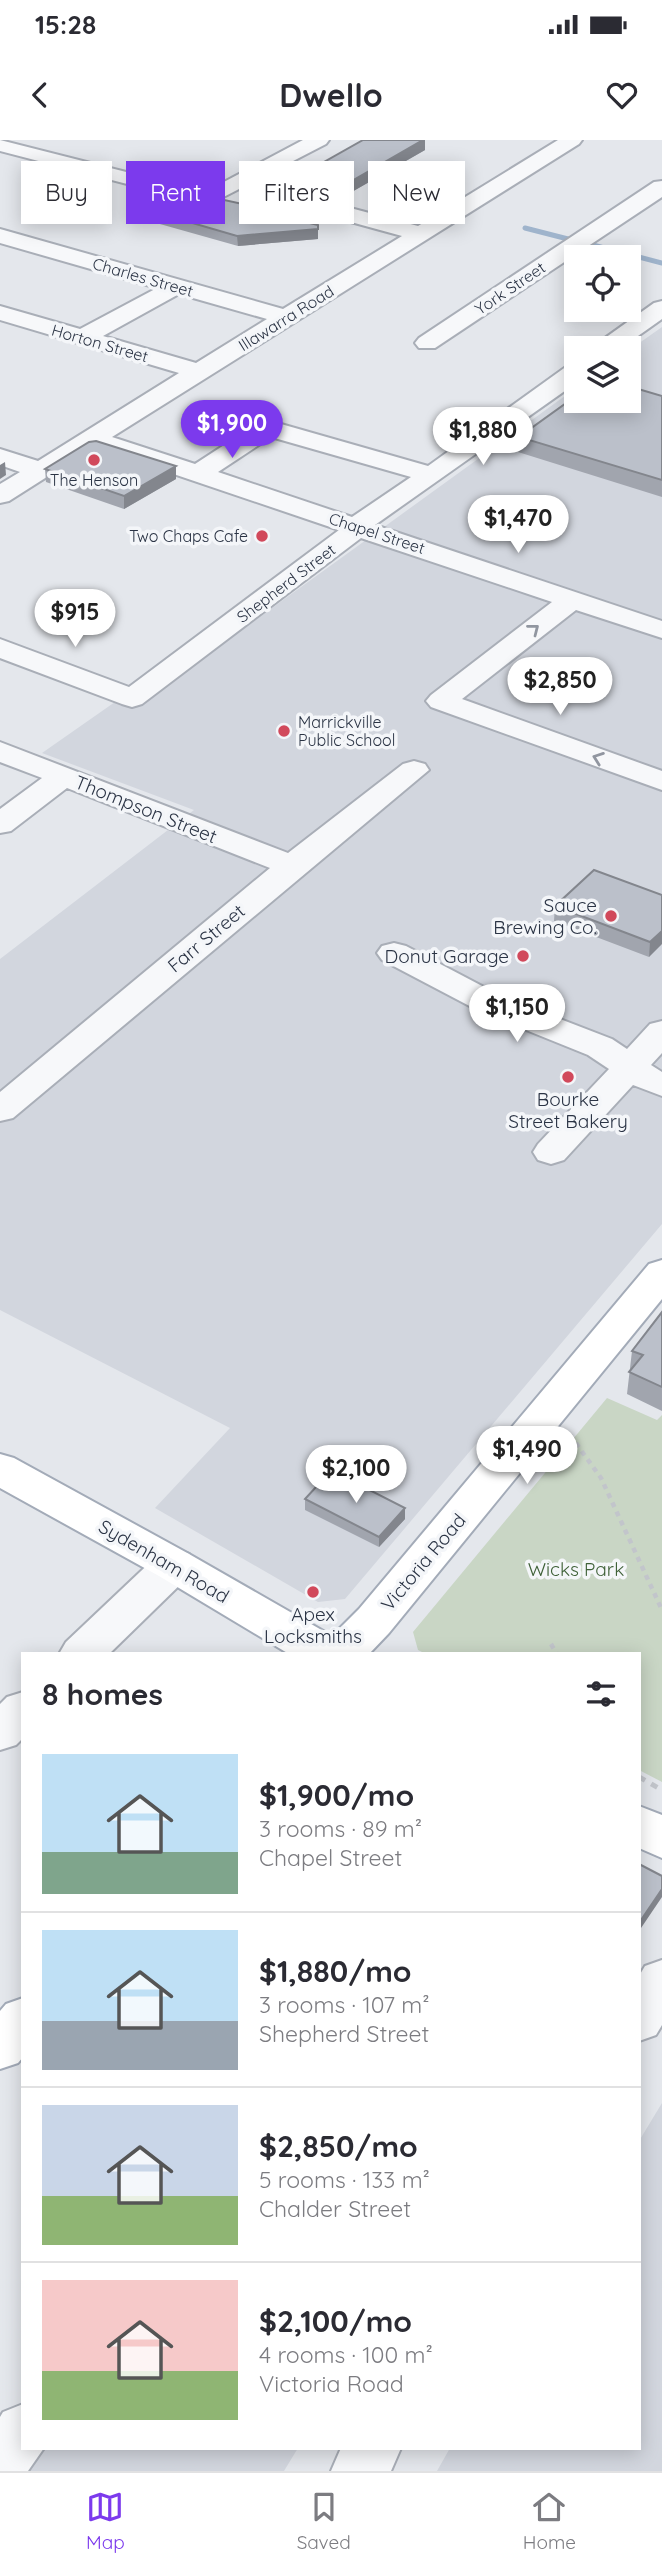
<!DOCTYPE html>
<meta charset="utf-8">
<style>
body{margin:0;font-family:Quicksand,sans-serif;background:#f7f7f7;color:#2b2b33;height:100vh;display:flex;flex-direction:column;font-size:26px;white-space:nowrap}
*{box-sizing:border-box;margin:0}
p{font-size:23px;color:#7c7c81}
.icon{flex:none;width:38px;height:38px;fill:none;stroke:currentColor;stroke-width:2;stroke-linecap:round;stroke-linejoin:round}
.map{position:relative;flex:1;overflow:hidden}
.sheet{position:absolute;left:21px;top:1512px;width:620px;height:798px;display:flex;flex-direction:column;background:#fff;border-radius:0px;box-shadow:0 4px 18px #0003}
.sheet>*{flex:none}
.top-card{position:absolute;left:21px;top:21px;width:621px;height:63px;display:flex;gap:14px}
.buttons{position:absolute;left:564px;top:105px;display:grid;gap:14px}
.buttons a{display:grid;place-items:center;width:77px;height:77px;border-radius:0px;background:#fff;box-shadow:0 4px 18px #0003;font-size:35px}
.price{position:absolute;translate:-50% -60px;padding:0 16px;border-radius:24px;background:#fff;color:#222;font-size:23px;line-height:46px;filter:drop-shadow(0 2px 4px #0008)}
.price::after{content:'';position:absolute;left:50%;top:42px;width:21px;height:16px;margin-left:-10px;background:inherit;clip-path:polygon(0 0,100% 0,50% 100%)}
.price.selected{background:#7c3aed;color:#fff}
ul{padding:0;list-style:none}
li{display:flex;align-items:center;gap:21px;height:175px;padding:0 21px}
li+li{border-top:2px solid #e1e1e2}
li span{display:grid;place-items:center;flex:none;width:196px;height:140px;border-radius:0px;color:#555}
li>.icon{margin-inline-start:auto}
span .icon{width:84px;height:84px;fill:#fffc;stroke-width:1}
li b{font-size:30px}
h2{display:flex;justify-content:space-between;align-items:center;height:84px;padding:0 21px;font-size:30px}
.pill{padding:0 24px;border-radius:0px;background:#fff;box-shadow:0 4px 18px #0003;font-size:24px;line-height:63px}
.pill.selected{background:#7c3aed;color:#fff}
.status{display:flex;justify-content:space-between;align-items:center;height:49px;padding:0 35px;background:#fff;direction:ltr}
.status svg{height:19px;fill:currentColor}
header{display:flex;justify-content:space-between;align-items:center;height:91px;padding:0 21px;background:#fff;font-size:32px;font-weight:800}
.menu{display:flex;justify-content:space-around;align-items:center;height:98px;border-top:2px solid #e1e1e2;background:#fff;font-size:19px;color:#7c7c81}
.menu a{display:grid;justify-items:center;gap:4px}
.menu .selected{color:#7c3aed}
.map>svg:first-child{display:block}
.built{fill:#d2d6de}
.green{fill:#c9d6c5}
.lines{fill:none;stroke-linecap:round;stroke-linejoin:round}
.stream{stroke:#9fb4cc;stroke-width:5}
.minor-casing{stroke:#a9aeb7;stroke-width:4}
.major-casing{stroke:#a3abb8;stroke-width:4}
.path-far1{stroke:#c2c5cb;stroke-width:4.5;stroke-dasharray:5 5;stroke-linecap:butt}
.path{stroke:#c2c5cb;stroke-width:5;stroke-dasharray:7 7;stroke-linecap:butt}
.minor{fill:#f7f8fa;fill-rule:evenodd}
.major{fill:#fff;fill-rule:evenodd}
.wall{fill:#a1a5ae}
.shaded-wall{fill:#83868d}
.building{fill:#bbc0ca;stroke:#83868d;stroke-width:2}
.oneway{stroke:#9196a0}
.poi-dot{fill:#d1495b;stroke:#f4f6f9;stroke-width:2.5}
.labels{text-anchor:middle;stroke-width:7;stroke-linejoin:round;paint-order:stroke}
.far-street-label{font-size:16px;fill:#2b3445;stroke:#f4f6f9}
.far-poi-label{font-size:16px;fill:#2b3445;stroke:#f4f6f9}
.street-label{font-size:19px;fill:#2b3445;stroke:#f4f6f9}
.poi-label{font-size:19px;fill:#2b3445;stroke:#f4f6f9;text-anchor:end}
.park-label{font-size:19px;fill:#3f6138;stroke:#f4f6f9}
</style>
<div class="status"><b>15:28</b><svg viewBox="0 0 49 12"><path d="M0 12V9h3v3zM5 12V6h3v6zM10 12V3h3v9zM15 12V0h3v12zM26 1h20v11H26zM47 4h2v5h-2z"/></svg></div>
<header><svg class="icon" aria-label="back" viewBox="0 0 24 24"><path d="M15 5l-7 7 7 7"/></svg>Dwello<svg class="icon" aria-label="heart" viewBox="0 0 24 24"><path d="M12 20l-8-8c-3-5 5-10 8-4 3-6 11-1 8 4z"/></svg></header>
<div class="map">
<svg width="662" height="2331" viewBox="0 0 662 2331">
<rect width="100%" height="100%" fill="#e4e7ec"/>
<!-- built -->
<path class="built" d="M662 187V1084L345 1459 318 1462 155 1368 230 1288 0 1170V819L194 670 42 613 115 562 134 568 576 248V261H628V211Z
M662 1963V2331H437L450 2308H639V2001Z
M37 2308H298L284 2331H20Z"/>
<!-- green -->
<path class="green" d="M607 1258 657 1280 662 1275V1642L639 1630V1514H426L418 1510 413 1492Z"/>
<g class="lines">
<!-- stream -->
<path class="stream" d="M525 88 568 99
M589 104 662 123"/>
<defs>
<path id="minor" d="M0 0 205 52 303 0H329L326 4 208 65 0 11Z
M558 0H582L579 4 112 297 195 324 258 283 267 280 428 326 567 226 576 224V243L375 385 662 481V498L576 470 462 559 662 631V650L431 567 426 561 431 555 552 462 361 398 142 564 132 567 122 564 0 518V499L129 547 339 390 94 307 9 361 0 363V344L20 332 0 325V309L38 321 179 233 0 180V166L80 189 157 148 0 103V89L283 169 402 96 256 56 253 51 256 46 264 45 418 86ZM179 154 267 179 196 223 103 196ZM271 297 411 337 352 377 218 332Z
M662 41V57L435 208H419L415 203 419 198 654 42Z
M662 161V179L621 208H594L598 203 654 163Z
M0 602 288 713 403 624 414 621 425 624 429 630 13 978 0 981V952L270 728 67 648 11 691 0 693V669L42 638 0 622Z
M394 803 406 806 503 857 612 899 627 909 650 884 662 881V913L651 925 662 932V956L633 945 564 1020 551 1024 538 1020 533 1012 538 1004 609 929 588 915 479 871 382 820 377 813 382 806Z
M174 1409 189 1414 195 1425 189 1436 109 1514H59L66 1502 159 1414Z
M23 1552V1598L16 1605 0 1610V1564L7 1557Z
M662 1820V1885L656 1895 639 1901V1836L645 1826Z
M23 2264V2308H44L28 2331H0V2277L3 2272Z
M341 2308H401L391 2331H331Z"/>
<path id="major" d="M662 1120V1159L389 1493 369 1514H289L159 1436 0 1348V1314L14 1318 189 1414 332 1496 359 1469 649 1124Z
M639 1666 662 1675V1718L639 1708Z
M23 1858V1917L18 1923 0 1929V1871L6 1864Z"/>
</defs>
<!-- minor casing -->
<use href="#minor" class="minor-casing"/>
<!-- major casing -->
<use href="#major" class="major-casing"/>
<!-- path-far1 -->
<path class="path-far1" d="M570 1295 601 1338 662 1470
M551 1504 557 1514"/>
<!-- path -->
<path class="path" d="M639 1637 662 1650"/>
<!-- minor -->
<use href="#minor" class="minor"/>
<!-- major -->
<use href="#major" class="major"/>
</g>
<!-- wall -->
<path class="wall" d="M363 0H425V10L336 61 294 50V39Z
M313 64V74L302 81 318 99 238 106 135 77 134 66Z
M662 256V357L518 312 519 297Z
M45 329 176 339 124 369 46 342Z
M662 755 649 817 554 781 555 766Z
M662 1172V1271L627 1254 632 1211Z
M350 1344 405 1368V1379L379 1407 305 1370V1359Z"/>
<!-- shaded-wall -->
<path class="shaded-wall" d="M423 0H425V10L336 61V50Z
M313 64V74L289 88V78Z
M318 85V99L238 106 237 96Z
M5 322 6 335 0 339V325Z
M176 326V339L124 369V356Z
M662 791V804L649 817 650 802Z
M405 1368V1379L379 1407V1397Z
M662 1749V1757L639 1791V1783Z"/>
<!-- building -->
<path class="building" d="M363 0H423L336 50 294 39Z
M169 48 247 65 270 52 313 64 289 78 318 85V89L237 96 134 66Z
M628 246 662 256V340L519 297 576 256V261H628Z
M96 301 176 326 124 356 45 329 89 302Z
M594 730 662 755V791L650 802 555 766Z
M662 1172V1247L629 1232 643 1215 632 1211Z
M328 1334 350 1344 352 1341 405 1368 379 1397 305 1359Z
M639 1724 662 1736V1749L639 1783Z"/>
<!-- one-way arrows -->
<defs><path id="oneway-chevron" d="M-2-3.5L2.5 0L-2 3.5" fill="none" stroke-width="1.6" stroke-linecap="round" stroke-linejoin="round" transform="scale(1.75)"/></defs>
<g class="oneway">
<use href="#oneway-chevron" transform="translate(534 489) rotate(-38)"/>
<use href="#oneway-chevron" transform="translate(598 618) rotate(-160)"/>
</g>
<!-- markers -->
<g class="poi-dot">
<circle cx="94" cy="320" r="7"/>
<circle cx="262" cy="396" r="7"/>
<circle cx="284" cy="591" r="7"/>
<circle cx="611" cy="776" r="7"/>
<circle cx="523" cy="816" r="7"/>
<circle cx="568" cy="937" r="7"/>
<circle cx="313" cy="1452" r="7"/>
</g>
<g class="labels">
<!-- far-street labels -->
<g class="far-street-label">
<text transform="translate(143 137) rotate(16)" y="6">Charles Street</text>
<text transform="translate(510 148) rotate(-34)" y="6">York Street</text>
<text transform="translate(286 178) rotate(-32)" y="6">Illawarra Road</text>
<text transform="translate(100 203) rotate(16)" y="6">Horton Street</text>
<text transform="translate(377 393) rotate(18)" y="6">Chapel Street</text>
<text transform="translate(286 443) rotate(-37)" y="6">Shepherd Street</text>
</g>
<!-- far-poi labels -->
<g class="far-poi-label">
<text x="94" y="346">The Henson</text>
<text x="248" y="402" text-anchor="end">Two Chaps Cafe</text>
<text x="298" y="588" text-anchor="start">Marrickville<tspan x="298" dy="18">Public School</tspan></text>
</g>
<!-- street labels -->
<g class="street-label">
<text transform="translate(146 669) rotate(22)" y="7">Thompson Street</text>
<text transform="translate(206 798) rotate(-40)" y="7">Farr Street</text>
<text transform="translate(164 1421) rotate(30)" y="7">Sydenham Road</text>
<text transform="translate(423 1422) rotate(-50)" y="7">Victoria Road</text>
</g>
<!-- poi labels -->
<g class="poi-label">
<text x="597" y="772">Sauce<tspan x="597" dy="22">Brewing Co.</tspan></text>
<text x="509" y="823">Donut Garage</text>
<text x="568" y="966" text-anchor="middle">Bourke<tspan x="568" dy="22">Street Bakery</tspan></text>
<text x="313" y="1481" text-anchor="middle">Apex<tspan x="313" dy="22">Locksmiths</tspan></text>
</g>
<!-- park labels -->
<g class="park-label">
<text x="576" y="1436">Wicks Park</text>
</g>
</g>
</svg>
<div class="buttons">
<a><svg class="icon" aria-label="locate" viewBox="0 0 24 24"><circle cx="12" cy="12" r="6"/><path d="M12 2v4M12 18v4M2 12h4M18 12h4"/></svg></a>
<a><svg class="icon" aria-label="layers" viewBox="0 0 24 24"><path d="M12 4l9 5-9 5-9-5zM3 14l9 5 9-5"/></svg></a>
</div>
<b class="price selected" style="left:232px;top:320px">$1,900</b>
<b class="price" style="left:483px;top:327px">$1,880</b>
<b class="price" style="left:518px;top:415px">$1,470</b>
<b class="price" style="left:75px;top:509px">$915</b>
<b class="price" style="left:560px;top:577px">$2,850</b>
<b class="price" style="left:517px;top:904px">$1,150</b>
<b class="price" style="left:527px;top:1346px">$1,490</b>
<b class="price" style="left:356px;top:1365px">$2,100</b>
<div class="top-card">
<a class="pill">Buy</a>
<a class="pill selected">Rent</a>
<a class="pill">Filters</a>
<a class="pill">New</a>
</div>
<section class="sheet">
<h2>8 homes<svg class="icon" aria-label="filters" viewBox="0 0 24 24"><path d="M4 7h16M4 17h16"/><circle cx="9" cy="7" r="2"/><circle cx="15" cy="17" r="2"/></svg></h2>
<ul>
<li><span style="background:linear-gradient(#bfe0f5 70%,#7fa58c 0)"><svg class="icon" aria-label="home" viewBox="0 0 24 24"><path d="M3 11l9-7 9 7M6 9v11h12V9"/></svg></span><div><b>$1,900/mo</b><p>3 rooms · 89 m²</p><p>Chapel Street</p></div></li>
<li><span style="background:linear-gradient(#bfe0f5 65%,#9aa5b1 0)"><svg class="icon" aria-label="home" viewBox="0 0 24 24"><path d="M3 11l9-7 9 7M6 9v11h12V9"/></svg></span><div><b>$1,880/mo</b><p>3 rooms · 107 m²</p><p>Shepherd Street</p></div></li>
<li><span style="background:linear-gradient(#c9d6e8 65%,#8fb573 0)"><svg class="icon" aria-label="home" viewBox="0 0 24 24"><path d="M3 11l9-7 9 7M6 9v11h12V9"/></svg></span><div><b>$2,850/mo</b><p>5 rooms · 133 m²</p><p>Chalder Street</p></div></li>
<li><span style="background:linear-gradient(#f6c9c9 65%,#8fb573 0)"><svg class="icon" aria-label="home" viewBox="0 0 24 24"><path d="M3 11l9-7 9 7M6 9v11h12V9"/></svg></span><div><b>$2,100/mo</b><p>4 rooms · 100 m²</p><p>Victoria Road</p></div></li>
</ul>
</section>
</div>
<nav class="menu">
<a class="selected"><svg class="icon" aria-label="map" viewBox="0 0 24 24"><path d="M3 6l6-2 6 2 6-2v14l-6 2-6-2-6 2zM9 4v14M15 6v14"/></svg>Map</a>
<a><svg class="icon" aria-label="saved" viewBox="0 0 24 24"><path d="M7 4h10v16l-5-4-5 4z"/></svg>Saved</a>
<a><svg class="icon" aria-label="home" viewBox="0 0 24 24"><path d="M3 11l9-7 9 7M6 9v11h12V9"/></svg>Home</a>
</nav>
